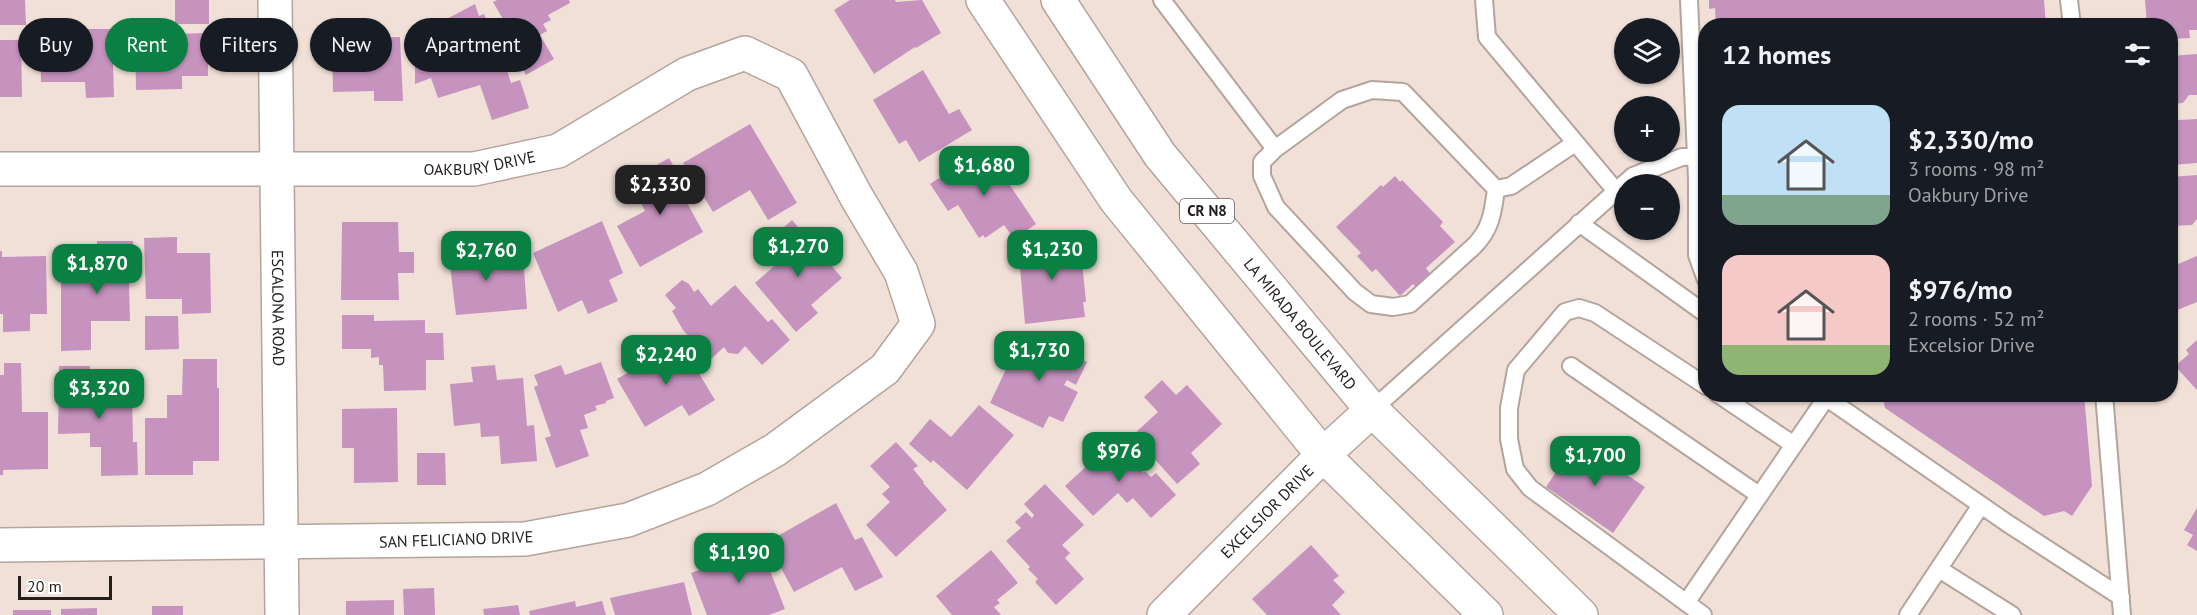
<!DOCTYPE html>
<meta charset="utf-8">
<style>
body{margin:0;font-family:"PT Sans",sans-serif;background:#242831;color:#f1f3f6;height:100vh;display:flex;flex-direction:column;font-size:22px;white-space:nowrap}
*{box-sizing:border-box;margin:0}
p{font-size:20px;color:#9ea1a6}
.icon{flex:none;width:33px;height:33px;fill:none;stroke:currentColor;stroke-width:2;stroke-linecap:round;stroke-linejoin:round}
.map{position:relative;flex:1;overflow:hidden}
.sheet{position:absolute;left:1698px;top:18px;width:480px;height:384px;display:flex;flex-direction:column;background:#171b24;border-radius:24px;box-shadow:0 2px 4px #0004}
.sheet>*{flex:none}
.banner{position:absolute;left:18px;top:18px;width:570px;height:54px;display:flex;gap:12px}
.fabs{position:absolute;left:1614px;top:18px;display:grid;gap:12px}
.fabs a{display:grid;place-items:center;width:66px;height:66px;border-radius:50%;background:#171b24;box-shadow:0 2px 4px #0004;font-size:30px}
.scale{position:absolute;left:18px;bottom:15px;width:94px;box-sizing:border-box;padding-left:6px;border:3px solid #231e1b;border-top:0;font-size:16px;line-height:21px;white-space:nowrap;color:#231e1b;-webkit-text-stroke:4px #fff;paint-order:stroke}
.price{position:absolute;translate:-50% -51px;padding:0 14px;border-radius:12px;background:#0b8043;color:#fff;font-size:20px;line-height:39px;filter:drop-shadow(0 2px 3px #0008)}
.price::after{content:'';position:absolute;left:50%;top:36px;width:18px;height:14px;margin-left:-9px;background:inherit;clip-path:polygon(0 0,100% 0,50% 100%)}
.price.selected{background:#222;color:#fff}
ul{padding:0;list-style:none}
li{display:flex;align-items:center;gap:18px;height:150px;padding:0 24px}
li span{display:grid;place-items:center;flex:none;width:168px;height:120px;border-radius:18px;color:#555}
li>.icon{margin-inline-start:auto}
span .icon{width:72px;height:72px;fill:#fffc;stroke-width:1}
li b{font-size:26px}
h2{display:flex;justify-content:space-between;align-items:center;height:72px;padding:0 24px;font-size:26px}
.chip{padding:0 21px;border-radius:27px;background:#171b24;box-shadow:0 2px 4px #0004;font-size:21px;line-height:54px}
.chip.selected{background:#0b8043;color:#fff}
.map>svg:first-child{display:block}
.building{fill:#c693be}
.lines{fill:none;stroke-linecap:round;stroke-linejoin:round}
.service-casing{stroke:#b3a49c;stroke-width:20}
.minor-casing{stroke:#b3a49c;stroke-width:36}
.primary-casing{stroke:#b3a49c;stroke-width:36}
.service{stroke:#fff;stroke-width:16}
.minor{stroke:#fff;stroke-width:33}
.primary{stroke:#fff;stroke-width:33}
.labels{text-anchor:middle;stroke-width:4.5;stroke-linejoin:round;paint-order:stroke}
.shield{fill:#fff;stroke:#65625f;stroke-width:1.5}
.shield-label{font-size:15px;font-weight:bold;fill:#231e1b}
.street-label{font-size:16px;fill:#231e1b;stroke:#fff}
</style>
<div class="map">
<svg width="2197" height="615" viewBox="0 0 2197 615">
<rect width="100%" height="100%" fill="#f0e0d8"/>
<!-- building -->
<path class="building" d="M0 0H25L26 25H0Z
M175 0H209V24H175Z
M497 0H569L570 3 548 15 551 20 543 24 547 31 540 35 554 59 526 75 511 49 518 45 493 2Z
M850 0H895L896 2 922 0 941 33 916 48 915 47 874 74 834 10Z
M1709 0H2044L2046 26H1716L1715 8 1709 9Z
M2145 0H2197V30H2189L2190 38 2170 39V26H2147Z
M475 4 479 16 484 14 488 24 492 23 511 83 520 80 529 108 492 120 480 85 438 98 431 78 415 84V39L421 38 420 33Z
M40 29H112L114 97 86 98 85 82H41Z
M208 33V76H182V89L136 90 135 35Z
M400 37 403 101H374V91L333 92 332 39Z
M0 40H21L22 97H0Z
M2197 54V95H2189L2183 103 2170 104V56Z
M923 70 949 114 959 109 972 130 919 162 906 140 899 144 873 100Z
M2170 114H2177L2178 120 2197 119V163L2170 165Z
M750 124 797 203 768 220 750 190 713 212 683 163Z
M985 148 1036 224 1014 239 1004 225 985 238 983 235 979 238 958 205 948 211 930 184Z
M669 158 685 187 680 190 703 232 640 267 617 226 645 211 641 203 650 199 637 176Z
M2197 175V219L2192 225 2170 226V177Z
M1395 176 1400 182 1402 180 1443 222 1440 226 1455 242 1426 268 1431 275 1417 288 1413 284 1400 296 1376 269 1372 272 1357 256 1361 253 1336 227 1381 185 1383 187Z
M792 220 842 278 811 305 818 313 796 332 755 283 788 254 773 237Z
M602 221 623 273 609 280 618 301 588 314 582 300 558 312 533 253Z
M342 222H398L399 252H414V273H398L399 300H341Z
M177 237V253H210L211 313 182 314V299H146L144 238Z
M1076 238 1077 251H1081L1086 302H1083L1085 317 1025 324 1018 245Z
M97 241H133L134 271H131L129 285 130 321H91V350L61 351V281H90V269H97Z
M488 246 489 259 523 256 527 309 456 315 448 249Z
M0 251H2V257L46 256 47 314H30V331L3 332V314H0Z
M2197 256V302L2170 313V280L2175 278 2171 267Z
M682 280 689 284 694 292 698 289 711 306 735 285 768 322 772 319 790 340 762 365 745 346 738 354 728 353 724 347 710 360 683 330 672 311 676 308 665 295Z
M342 315H374V321L425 320V333H443L444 360H426V390L384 391 383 365H379V357L371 358V349H342Z
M145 316H178L179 349 145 350Z
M1025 334 1029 336 1030 334 1087 362 1076 385 1067 380 1064 385 1078 392 1063 422 1049 416 1043 428 990 403 1009 363 1015 366 1018 363 1013 360Z
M2197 340V390L2175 366 2189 354 2186 350Z
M680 342 715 400 689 416 682 405 645 427 617 379Z
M183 359H217V388H219V461H193V475H145V418H167V395H182Z
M601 362 614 398 606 401V403L595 406 597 410 584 415 588 428 580 430 589 456 556 468 545 438 551 436 534 387 538 385 534 375 561 365 565 375Z
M4 363H21L22 412H48V469L3 470V475H0V375H4Z
M495 365 497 380 523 378 527 426 534 425 537 461 501 464 499 436 481 437 480 423 454 426 450 384 473 382 471 367Z
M59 366H90V392H132L133 442H137L138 475 101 476V447H90V433L58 434Z
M1162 380 1176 395 1187 385 1222 424 1191 453 1200 464 1177 484 1133 435 1158 412 1144 397Z
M1882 394H2084L2092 486 2072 516 2064 511 2044 516 1885 408Z
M979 405 1014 435 967 490 933 460 931 463 909 444 930 419 951 437Z
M397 408 398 482 354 483V448H342V409Z
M1115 440 1144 473 1145 471 1151 477 1156 473 1176 495 1151 518 1133 498 1127 503 1118 493 1093 516 1065 486Z
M1577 441 1645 487 1613 533 1546 487Z
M896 442 918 466 913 469 924 482 923 483 947 510 896 557 866 525 890 502 882 494 890 487 870 466Z
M417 453H445L446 485H417Z
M1045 484 1084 525 1062 545 1070 553 1065 558 1084 579 1056 605 1035 582 1038 579 1028 569 1030 567 1006 541 1021 528 1015 522 1026 512 1032 518 1034 515 1024 504Z
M836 503 855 540 862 537 883 577 855 591 842 567 794 592 767 542Z
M2197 508V551L2187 545 2193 535 2184 530Z
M758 540 785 609 769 615H707L691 573 716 564 713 558Z
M1311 545 1339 576 1333 580 1345 592 1332 605 1341 615H1267L1252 599Z
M991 550 1018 583 997 600 1000 603 994 607 1001 615H952L936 596Z
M684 582 692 615H615L610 598Z
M434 588 435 615H404L403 589Z
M394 600V615H346V601Z
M575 601 576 607 602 601 606 615H530L529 611Z
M518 605 520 615H484L483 609Z
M152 606H183V615H152Z
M97 608V615H61V609Z
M13 610H51V615H13Z"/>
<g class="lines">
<defs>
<path id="service" d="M1162 0 1275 149 1342 100 1372 90 1403 92 1496 189 1511 186 1575 143
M1484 0 1487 37 1616 191
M1689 0 1697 179V255L1706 280
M2069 0 2072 26
M1275 149 1262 162V176L1276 207 1355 292 1371 304 1393 307 1410 304 1473 247C1491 230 1493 212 1496 189
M1579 223 1706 314
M1571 366 1759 495
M1718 394 1794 445
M1821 394 2007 523 2121 597
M2104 394 2122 615
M1372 410 1633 176 1682 157 1706 156
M1939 569 2012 615
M1686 603 1826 398
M1703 615 1530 488 1515 469 1509 439V408L1516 370 1565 312 1579 308 1595 313 1706 386
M1908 615 1981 505"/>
<g id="minor">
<path id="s1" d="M275 0 282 615"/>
<path id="s2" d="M0 169H474L558 151 687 74 745 53 791 75 856 196 901 272 918 324 885 369 775 450 707 489 628 520 525 539 0 545"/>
<path id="s3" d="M1164 615 1323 455 1372 410"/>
</g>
<g id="primary">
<path d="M983 0 1116 200 1323 455 1486 615"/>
<path id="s4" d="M1058 0 1160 155 1372 410 1581 615"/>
</g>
</defs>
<!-- service casing -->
<use href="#service" class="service-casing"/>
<!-- minor casing -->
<use href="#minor" class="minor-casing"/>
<!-- primary casing -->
<use href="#primary" class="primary-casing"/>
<!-- service -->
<use href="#service" class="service"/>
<!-- minor -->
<use href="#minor" class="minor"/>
<!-- primary -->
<use href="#primary" class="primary"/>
</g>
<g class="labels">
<!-- shield labels -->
<rect class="shield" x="1180" y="199" width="54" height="24" rx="4.5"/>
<g class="shield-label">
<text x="1207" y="216">CR N8</text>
</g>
<!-- street labels -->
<g class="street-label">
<text dy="6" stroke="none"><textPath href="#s2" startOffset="480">OAKBURY DRIVE</textPath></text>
<text dy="6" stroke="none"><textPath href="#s1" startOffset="308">ESCALONA ROAD</textPath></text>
<text dy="6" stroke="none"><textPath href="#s4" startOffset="405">LA MIRADA BOULEVARD</textPath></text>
<text dy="6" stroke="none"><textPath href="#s3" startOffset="146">EXCELSIOR DRIVE</textPath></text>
<text transform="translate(456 539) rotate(-2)" y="6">SAN FELICIANO DRIVE</text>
</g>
</g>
</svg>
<div class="fabs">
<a><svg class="icon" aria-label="layers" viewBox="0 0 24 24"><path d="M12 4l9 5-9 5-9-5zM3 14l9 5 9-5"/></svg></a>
<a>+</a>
<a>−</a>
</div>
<div class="scale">20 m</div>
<b class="price" style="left:984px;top:197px">$1,680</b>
<b class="price selected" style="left:660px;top:216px">$2,330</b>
<b class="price" style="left:798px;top:278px">$1,270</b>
<b class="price" style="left:1052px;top:281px">$1,230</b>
<b class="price" style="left:486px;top:282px">$2,760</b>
<b class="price" style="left:97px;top:295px">$1,870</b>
<b class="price" style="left:1039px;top:382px">$1,730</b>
<b class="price" style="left:666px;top:386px">$2,240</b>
<b class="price" style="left:99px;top:420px">$3,320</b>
<b class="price" style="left:1119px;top:483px">$976</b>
<b class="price" style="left:1595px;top:487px">$1,700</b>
<b class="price" style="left:739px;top:584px">$1,190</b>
<div class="banner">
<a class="chip">Buy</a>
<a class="chip selected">Rent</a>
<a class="chip">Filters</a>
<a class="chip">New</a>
<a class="chip">Apartment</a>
</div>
<section class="sheet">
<h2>12 homes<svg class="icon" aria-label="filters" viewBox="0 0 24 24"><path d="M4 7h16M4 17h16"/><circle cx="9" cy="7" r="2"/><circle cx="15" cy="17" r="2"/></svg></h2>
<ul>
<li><span style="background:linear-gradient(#bfe0f5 75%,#7fa58c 0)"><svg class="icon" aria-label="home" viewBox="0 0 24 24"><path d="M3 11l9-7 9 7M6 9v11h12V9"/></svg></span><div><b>$2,330/mo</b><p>3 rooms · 98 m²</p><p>Oakbury Drive</p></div></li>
<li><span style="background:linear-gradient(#f6c9c9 75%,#8fb573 0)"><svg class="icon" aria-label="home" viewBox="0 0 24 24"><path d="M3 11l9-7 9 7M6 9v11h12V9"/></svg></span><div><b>$976/mo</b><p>2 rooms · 52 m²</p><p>Excelsior Drive</p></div></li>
</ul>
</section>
</div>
